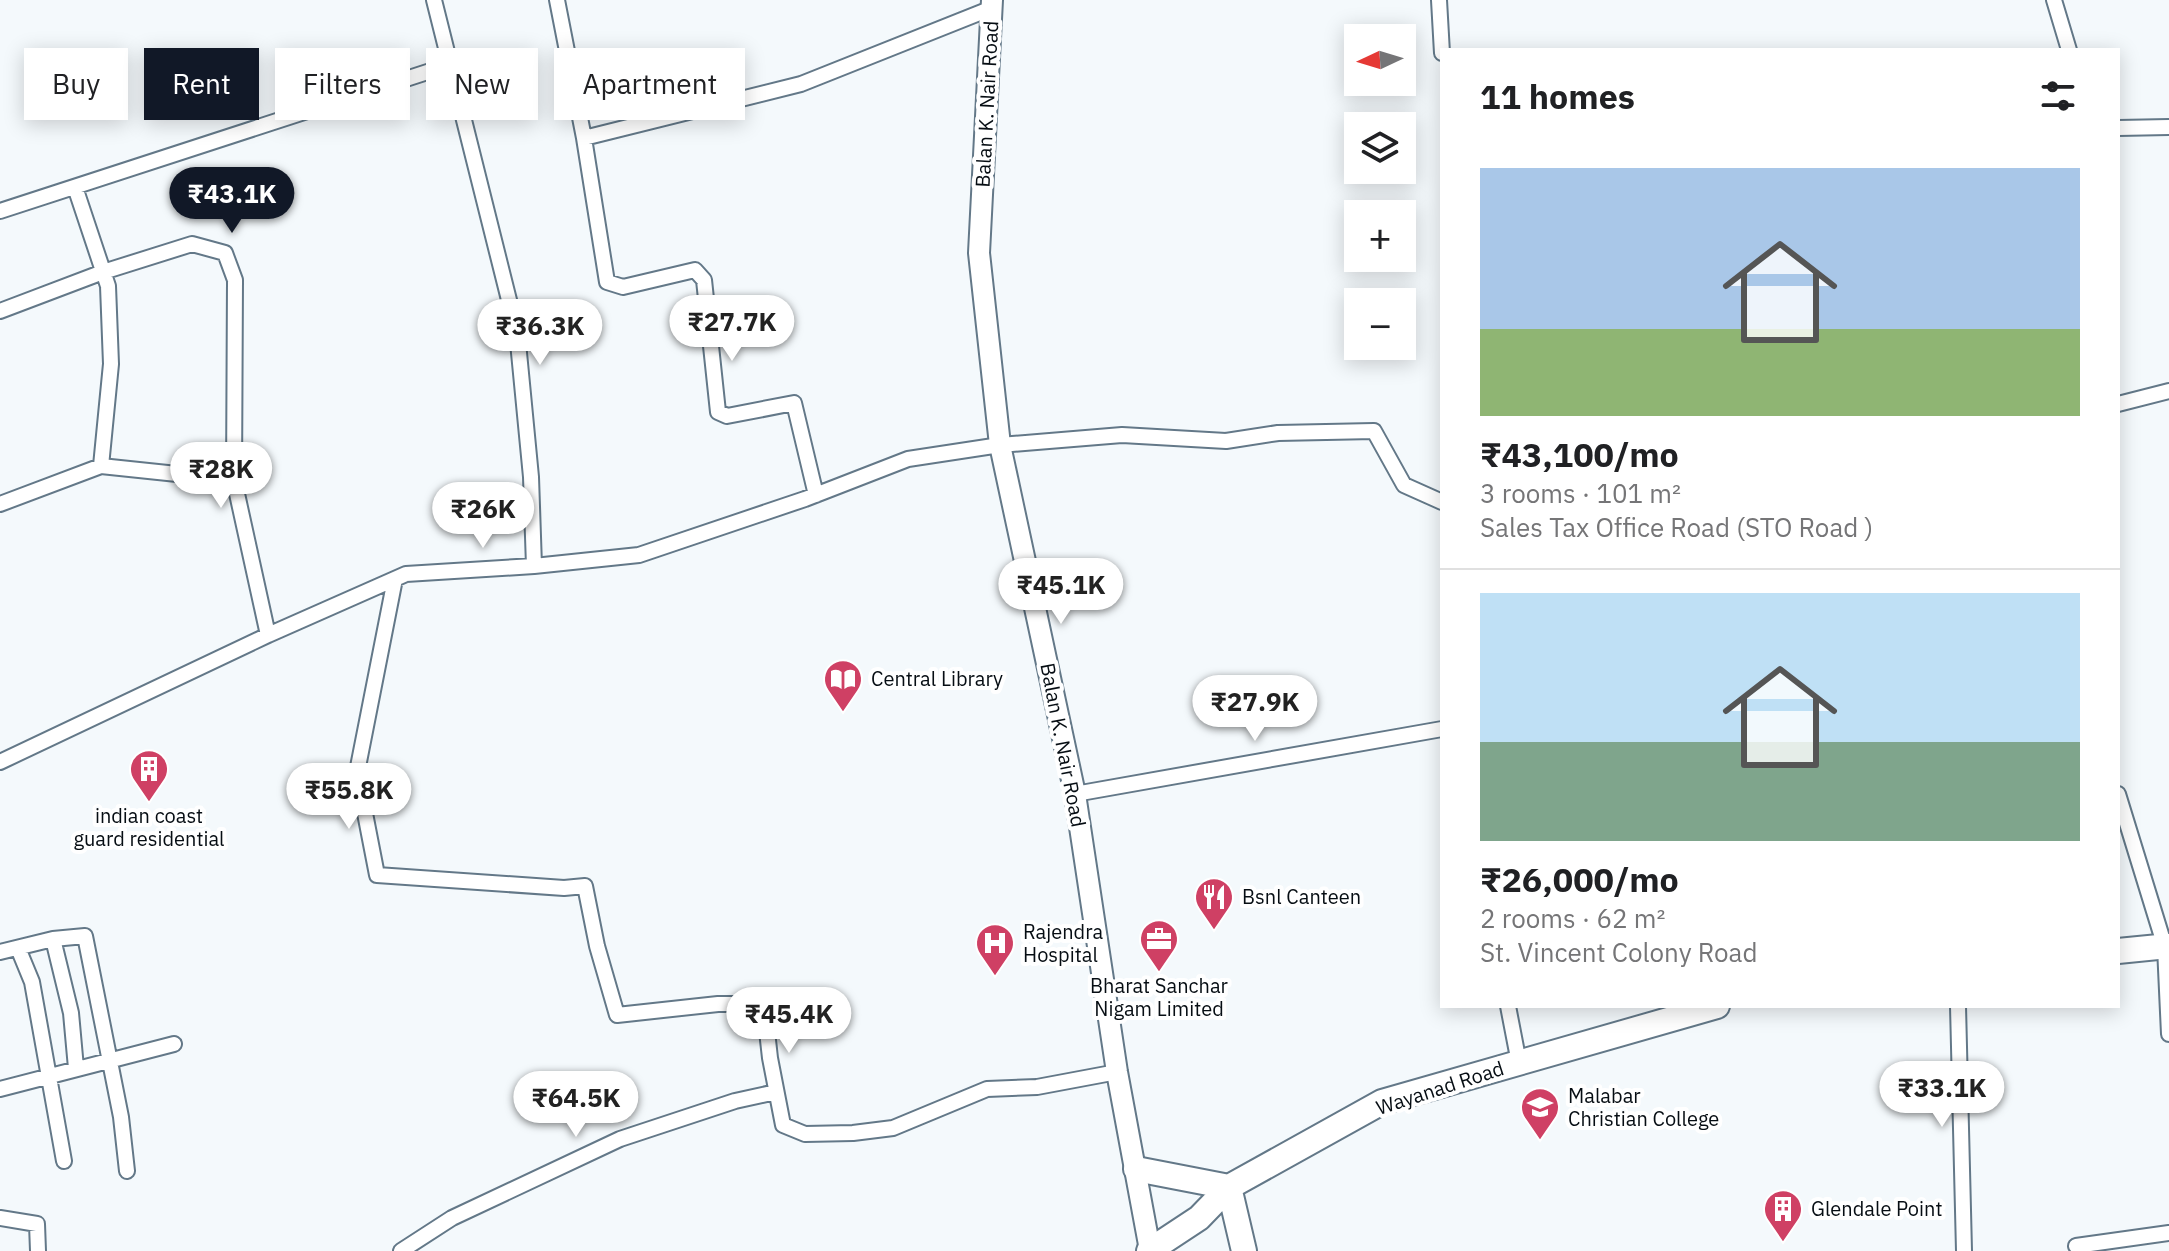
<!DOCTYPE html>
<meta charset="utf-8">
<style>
body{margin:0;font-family:"IBM Plex Sans",sans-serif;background:#f2f2f2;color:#202124;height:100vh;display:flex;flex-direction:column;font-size:30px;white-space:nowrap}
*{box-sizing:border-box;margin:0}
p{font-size:26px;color:#757577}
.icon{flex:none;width:44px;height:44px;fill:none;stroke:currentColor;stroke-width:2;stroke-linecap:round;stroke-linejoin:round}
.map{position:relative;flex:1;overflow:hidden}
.details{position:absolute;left:1440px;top:48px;width:680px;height:960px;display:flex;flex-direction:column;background:#fff;border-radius:0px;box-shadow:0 4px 20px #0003}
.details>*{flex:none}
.guide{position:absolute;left:24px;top:48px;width:760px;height:72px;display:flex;gap:16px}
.needle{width:52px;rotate:266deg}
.tools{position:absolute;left:1344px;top:24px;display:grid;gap:16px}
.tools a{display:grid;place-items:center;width:72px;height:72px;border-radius:0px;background:#fff;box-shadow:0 4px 20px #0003;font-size:40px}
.price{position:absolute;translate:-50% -68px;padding:0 18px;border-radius:28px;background:#fff;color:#222;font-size:26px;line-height:52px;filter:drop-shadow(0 2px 4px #0008)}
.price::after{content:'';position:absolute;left:50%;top:48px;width:24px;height:18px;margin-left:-12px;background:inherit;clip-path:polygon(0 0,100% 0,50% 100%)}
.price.active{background:#111827;color:#fff}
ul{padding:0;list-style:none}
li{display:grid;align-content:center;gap:16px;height:424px;padding:0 40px}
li+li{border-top:2px solid #e0e0e0}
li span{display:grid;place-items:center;height:248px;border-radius:0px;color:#555}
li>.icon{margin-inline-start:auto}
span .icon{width:144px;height:144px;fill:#fffc;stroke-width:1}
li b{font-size:34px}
h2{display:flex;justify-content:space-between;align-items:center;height:96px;padding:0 40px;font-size:34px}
.tag{padding:0 28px;border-radius:0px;background:#fff;box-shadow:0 4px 20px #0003;font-size:28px;line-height:72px}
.tag.active{background:#111827;color:#fff}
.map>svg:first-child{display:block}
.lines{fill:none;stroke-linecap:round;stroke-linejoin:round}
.street-casing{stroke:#637888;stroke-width:18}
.secondary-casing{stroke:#637888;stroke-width:24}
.primary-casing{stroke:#637888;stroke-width:28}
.street{stroke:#fff;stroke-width:14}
.secondary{stroke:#fff;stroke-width:20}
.primary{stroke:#fff;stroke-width:24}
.labels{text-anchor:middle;stroke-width:8;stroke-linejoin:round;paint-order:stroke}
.street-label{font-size:20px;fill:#060d13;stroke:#fff}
.poi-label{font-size:20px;fill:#060d13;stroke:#fff;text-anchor:start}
</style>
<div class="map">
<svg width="2169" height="1251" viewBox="0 0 2169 1251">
<rect width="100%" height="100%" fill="#f4f9fc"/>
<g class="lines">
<defs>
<path id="street" d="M434 0 517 332 531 477 534 566
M557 0 584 138 607 282 623 287 695 270 704 280 718 412 727 416 794 403 816 495
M1439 0 1442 53
M2054 0 2069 50
M2118 128 2169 127
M584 138 801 84 992 8
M0 211 452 64
M0 311 103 272 192 244 225 253 235 280 234 480
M2118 404 2169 391
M101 466 234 480 268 635
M0 504 101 466 111 364 108 286 75 187
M395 579 357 772 377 875 564 888 585 886 597 946 617 1015 718 1004H764L770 1058 783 1125 805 1134 853 1133 893 1128 987 1089 1037 1087 1117 1072
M0 762 268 635 406 574 534 566 639 555 805 499 908 459 1000 445 1122 435 1226 441 1278 433 1374 431 1404 485 1442 502
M1075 794 1442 729
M2118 794 2165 947 2169 1034
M53 939 71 1013 76 1068
M18 948 32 982 64 1161
M0 952 53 939 85 936 121 1117 127 1171
M1508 1006 1519 1063
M1958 1006 1964 1251
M0 1089 174 1044
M0 1218 37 1224 38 1251
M2076 1246 2169 1233
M401 1251 452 1218 620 1139 735 1101 776 1092"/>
<path id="secondary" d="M992 0 979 253 1000 445 1075 794 1117 1072 1150 1250"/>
<path id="primary" d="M2118 951 2169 946
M1136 1169 1229 1187
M1229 1187 1244 1251
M1149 1251 1199 1218 1229 1187 1382 1102 1717 1006"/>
</defs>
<!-- street casing -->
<use href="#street" class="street-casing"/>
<!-- secondary casing -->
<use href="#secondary" class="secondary-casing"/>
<!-- primary casing -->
<use href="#primary" class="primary-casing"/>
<!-- street -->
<use href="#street" class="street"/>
<!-- secondary -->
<use href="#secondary" class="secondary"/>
<!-- primary -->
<use href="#primary" class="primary"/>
</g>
<!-- icons -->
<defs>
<symbol id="library-pin" viewBox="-11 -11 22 30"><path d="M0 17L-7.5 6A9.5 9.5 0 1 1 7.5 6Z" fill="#cf4064" stroke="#fff"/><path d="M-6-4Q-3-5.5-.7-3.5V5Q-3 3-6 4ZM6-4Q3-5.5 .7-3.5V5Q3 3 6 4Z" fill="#fff"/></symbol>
<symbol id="building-pin" viewBox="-11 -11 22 30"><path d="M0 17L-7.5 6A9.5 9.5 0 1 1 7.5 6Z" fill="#cf4064" stroke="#fff"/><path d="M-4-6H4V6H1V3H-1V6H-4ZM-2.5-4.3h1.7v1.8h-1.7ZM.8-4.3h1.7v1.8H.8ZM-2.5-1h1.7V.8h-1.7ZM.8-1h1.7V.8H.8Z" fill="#fff"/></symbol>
<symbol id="restaurant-pin" viewBox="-11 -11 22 30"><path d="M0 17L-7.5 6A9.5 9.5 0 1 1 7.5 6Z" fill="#cf4064" stroke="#fff"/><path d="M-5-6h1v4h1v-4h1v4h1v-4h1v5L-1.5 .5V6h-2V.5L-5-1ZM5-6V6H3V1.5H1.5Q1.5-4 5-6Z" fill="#fff"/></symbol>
<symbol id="office-pin" viewBox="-11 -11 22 30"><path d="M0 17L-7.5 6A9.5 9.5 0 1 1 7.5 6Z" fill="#cf4064" stroke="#fff"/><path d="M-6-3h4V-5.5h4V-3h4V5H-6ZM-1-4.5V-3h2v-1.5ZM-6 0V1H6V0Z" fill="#fff"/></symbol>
<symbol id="hospital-pin" viewBox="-11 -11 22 30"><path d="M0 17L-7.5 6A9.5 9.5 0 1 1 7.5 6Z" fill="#cf4064" stroke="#fff"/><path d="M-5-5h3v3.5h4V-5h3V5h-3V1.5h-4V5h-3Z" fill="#fff"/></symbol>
<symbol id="university-pin" viewBox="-11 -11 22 30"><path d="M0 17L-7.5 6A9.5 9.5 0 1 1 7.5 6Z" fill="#cf4064" stroke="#fff"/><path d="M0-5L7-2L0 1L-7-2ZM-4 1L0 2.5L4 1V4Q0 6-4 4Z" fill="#fff"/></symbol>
</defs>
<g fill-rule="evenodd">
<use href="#library-pin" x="821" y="657" width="44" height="60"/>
<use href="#building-pin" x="127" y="747" width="44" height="60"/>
<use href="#restaurant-pin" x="1192" y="875" width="44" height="60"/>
<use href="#office-pin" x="1137" y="917" width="44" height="60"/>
<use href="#hospital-pin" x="973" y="921" width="44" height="60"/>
<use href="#university-pin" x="1518" y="1085" width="44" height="60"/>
<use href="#building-pin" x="1761" y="1187" width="44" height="60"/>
</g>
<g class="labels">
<!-- street labels -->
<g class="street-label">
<text transform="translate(987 104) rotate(-87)" y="7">Balan K. Nair Road</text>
<text transform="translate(1063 745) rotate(79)" y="7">Balan K. Nair Road</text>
<text transform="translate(1440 1088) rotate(-18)" y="7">Wayanad Road</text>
</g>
<!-- poi labels -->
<g class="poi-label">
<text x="871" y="686">Central Library</text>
<text x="149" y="823" text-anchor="middle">indian coast<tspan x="149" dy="23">guard residential</tspan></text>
<text x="1242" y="904">Bsnl Canteen</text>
<text x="1023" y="939">Rajendra<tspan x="1023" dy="23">Hospital</tspan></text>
<text x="1159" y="993" text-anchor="middle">Bharat Sanchar<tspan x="1159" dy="23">Nigam Limited</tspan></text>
<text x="1568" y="1103">Malabar<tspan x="1568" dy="23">Christian College</tspan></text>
<text x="1811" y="1216">Glendale Point</text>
</g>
</g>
</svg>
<div class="tools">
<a><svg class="needle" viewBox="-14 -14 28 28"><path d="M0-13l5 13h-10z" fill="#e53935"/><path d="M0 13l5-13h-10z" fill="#757577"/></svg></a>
<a><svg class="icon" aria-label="layers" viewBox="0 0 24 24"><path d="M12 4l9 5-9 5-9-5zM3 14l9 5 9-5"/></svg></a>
<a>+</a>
<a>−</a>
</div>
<b class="price active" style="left:232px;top:235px">₹43.1K</b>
<b class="price" style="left:732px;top:363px">₹27.7K</b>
<b class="price" style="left:540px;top:367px">₹36.3K</b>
<b class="price" style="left:221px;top:510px">₹28K</b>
<b class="price" style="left:483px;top:550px">₹26K</b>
<b class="price" style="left:1061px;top:626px">₹45.1K</b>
<b class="price" style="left:1255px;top:743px">₹27.9K</b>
<b class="price" style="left:349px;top:831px">₹55.8K</b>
<b class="price" style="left:789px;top:1055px">₹45.4K</b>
<b class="price" style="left:1942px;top:1129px">₹33.1K</b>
<b class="price" style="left:576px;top:1139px">₹64.5K</b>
<div class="guide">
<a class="tag">Buy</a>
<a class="tag active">Rent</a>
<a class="tag">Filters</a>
<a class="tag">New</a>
<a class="tag">Apartment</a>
</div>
<section class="details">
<h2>11 homes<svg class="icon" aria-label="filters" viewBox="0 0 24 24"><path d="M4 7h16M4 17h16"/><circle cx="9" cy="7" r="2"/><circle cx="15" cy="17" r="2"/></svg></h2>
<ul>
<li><span style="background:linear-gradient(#a9c7e8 65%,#8fb573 0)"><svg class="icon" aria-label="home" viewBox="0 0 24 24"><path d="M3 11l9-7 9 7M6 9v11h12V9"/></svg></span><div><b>₹43,100/mo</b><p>3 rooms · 101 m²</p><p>Sales Tax Office Road (STO Road )</p></div></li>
<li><span style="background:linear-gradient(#bfe0f5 60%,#7fa58c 0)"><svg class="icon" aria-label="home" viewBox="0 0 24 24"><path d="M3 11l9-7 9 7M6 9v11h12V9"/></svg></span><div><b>₹26,000/mo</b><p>2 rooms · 62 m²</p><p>St. Vincent Colony Road</p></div></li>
</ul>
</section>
</div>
